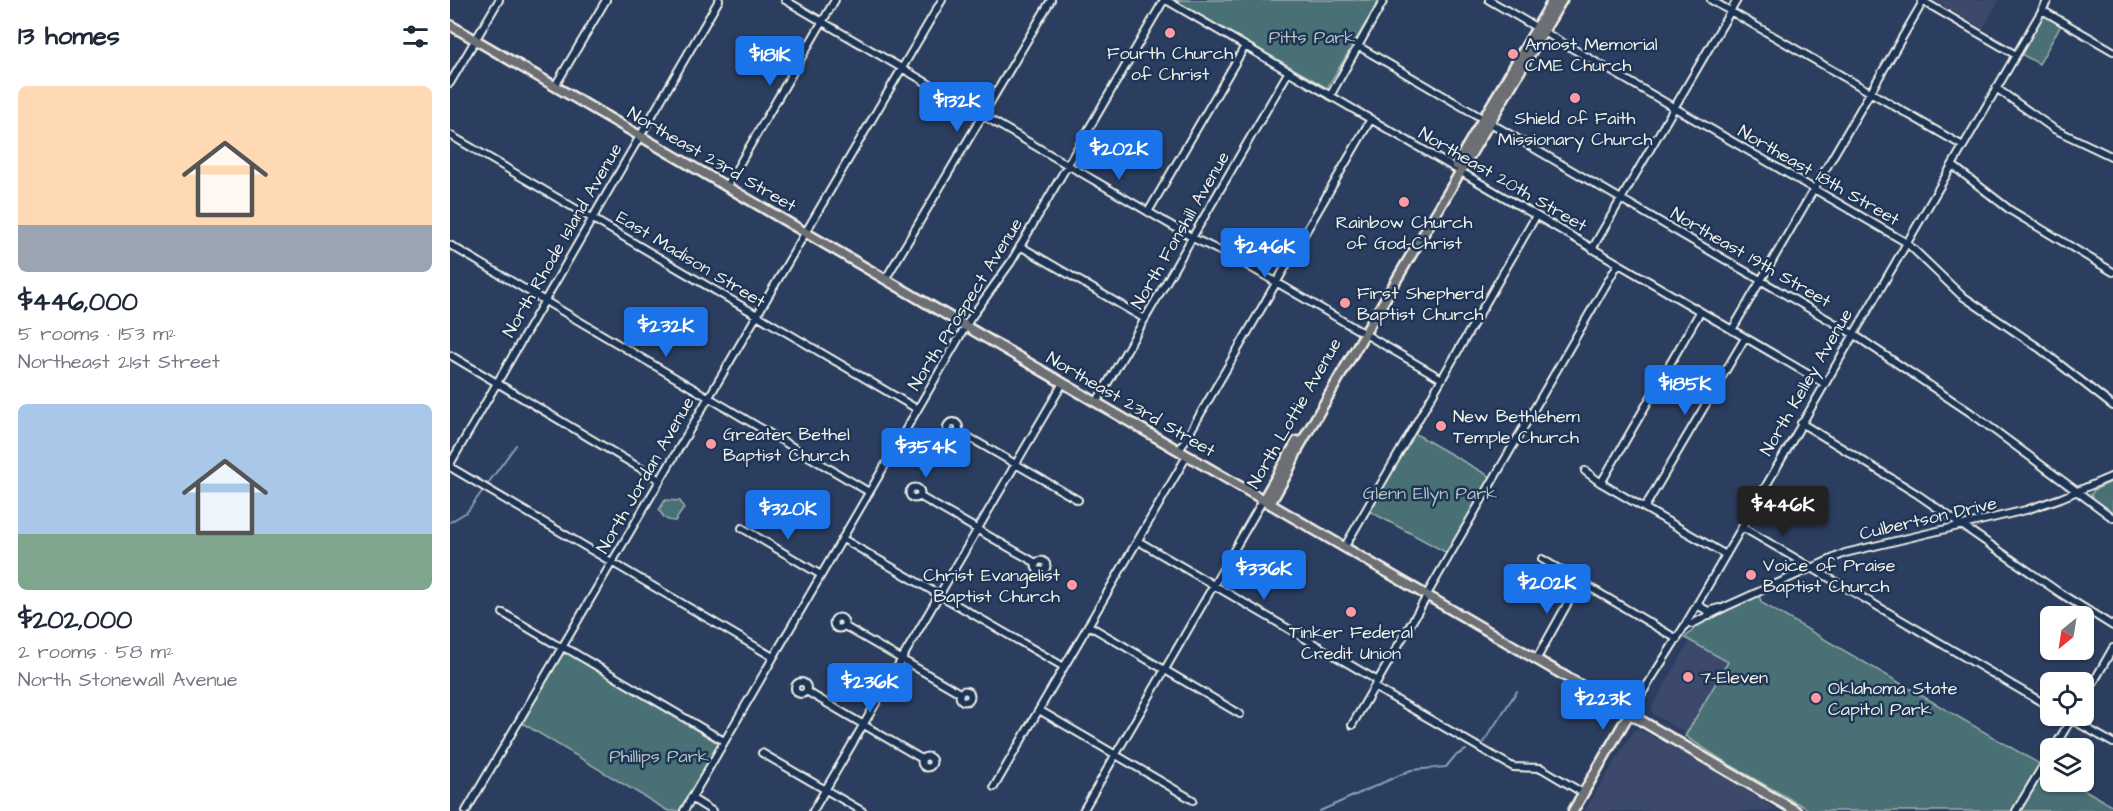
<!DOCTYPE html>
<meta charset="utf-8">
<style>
body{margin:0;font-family:"Architects Daughter",sans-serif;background:#f2f2f3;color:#1f2937;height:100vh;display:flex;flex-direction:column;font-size:22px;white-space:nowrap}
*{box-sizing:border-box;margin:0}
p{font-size:20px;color:#747a83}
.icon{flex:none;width:33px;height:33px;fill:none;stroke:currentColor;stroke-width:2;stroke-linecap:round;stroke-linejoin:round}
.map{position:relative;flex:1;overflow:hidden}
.sheet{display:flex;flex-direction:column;background:#fff;width:450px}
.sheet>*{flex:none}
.needle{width:39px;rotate:210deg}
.controls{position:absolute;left:1590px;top:606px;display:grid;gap:12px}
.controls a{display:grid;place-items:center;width:54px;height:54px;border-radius:9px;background:#fff;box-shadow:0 2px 4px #0004;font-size:30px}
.price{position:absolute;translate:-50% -51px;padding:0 14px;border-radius:6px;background:#1a73e8;color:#fff;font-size:20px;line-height:39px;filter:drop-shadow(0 2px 3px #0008)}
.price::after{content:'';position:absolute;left:50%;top:36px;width:18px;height:14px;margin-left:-9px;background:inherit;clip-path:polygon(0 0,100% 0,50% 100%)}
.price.active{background:#222;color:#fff}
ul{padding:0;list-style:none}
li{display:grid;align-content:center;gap:12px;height:318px;padding:0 18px}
li span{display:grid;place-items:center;height:186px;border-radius:9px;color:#555}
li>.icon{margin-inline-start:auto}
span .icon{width:108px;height:108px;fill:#fffc;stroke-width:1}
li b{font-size:26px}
h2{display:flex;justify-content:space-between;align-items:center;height:72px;padding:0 18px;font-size:26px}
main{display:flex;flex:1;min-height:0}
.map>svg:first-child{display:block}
.built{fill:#3d496b}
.green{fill:#4a7174;stroke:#9fb1ae;stroke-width:1.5}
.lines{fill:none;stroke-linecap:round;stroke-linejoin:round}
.stream{stroke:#8b9eb1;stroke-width:2}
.minor-casing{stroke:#f4f1e8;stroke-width:10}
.major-casing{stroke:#f4f1e8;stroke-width:13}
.minor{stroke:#1d3557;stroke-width:6}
.major{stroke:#6c6f75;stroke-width:8}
.poi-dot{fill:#ff9aa2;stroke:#1d3557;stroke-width:2}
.labels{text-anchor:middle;stroke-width:5;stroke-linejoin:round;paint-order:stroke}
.park-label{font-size:18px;fill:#b8c4bf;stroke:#1d3557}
.poi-label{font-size:18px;fill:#f4f1e8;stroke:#1d3557;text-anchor:start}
.street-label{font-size:18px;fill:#f4f1e8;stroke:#1d3557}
</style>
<main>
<section class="sheet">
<h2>13 homes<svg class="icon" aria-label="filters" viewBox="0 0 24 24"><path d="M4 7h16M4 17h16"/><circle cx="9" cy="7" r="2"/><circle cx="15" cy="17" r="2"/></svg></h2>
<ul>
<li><span style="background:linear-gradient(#ffd9b3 75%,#9aa5b1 0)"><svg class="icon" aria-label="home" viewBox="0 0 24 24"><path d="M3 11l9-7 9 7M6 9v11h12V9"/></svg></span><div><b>$446,000</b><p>5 rooms · 153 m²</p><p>Northeast 21st Street</p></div></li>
<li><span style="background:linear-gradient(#a9c7e8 70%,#7fa58c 0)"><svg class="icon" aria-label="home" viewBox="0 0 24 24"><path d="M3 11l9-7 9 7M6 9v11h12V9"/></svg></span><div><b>$202,000</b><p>2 rooms · 58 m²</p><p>North Stonewall Avenue</p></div></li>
</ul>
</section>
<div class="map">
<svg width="1663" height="811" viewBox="0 0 1663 811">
<rect width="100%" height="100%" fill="#2c3e60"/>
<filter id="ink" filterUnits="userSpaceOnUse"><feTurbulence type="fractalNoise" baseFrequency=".0167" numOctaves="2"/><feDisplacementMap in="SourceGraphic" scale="12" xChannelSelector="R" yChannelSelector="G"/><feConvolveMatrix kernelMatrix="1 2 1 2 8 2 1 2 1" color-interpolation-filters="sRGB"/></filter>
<g filter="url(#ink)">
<!-- built -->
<path class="built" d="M1484 0H1549L1533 29Z
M1240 641 1278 662 1236 733 1203 714 1201 709Z
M1184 730H1190L1257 765 1329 811H1135Z"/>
<!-- green -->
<path class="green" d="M724 0H930L877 88Z
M1597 16 1611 25 1589 64 1571 54 1591 18Z
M964 433 1041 477 997 553 919 511Z
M1663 481V514L1643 499 1641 494 1644 490Z
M215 500 230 501 234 508 225 521C216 521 214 518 209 510Z
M1309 596 1312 603 1600 770V782H1621L1663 806V811H1361L1275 762 1235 736 1278 662 1235 638 1250 623Z
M114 654H119L268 743V745L229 811H218L72 723 110 657Z"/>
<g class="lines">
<!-- stream -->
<path class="stream" d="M0 522 17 512 66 445
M1033 743 1067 691
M870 811 961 770 996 767 1005 756 1016 750"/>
<defs>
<path id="minor" d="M335 0 743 238 788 260 992 379
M716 0 1375 384
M1039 0 1457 243 1511 295 1589 348 1663 406
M1261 0 1513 146
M1471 0 1566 55
M1592 10 1663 51
M908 46 1403 334 1521 413 1663 518
M0 83 49 0
M105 86 156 0
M1546 88 1604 129 1663 157
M880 96 934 0
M0 135 467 409
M1502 165 1560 210 1663 272
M276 187 385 0
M698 212 795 46
M0 245 419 492
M570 246 695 319
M1142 249 1287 0
M435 280 601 0
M1282 330 1474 0
M0 355 210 480
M646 403 839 71
M497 428a6 6 0 1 1 12 0a6 6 0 1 1-12 0Z
M1351 423 1467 494 1610 593 1663 626
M508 431 628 500
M729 451 921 119
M0 464 269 0
M0 467 323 657
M1135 471 1151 483 1276 555
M1151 483 1250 312
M459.5 493a5.5 5.5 0 1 1 11 0a5.5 5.5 0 1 1-11 0Z
M469 496 586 563
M1195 507 1295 338
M1292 527 1600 707
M292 528 371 575
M393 539 614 667
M688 541 928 681
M894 548 1086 216
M1092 559 1227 639
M585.5 566a5.5 5.5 0 1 1 11 0a5.5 5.5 0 1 1-11 0Z
M976 596 1168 264
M1247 605 1258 611 1269 608
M53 613 105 644 121 651 274 741
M383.5 623a5.5 5.5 0 1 1 11 0a5.5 5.5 0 1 1-11 0Z
M1237 622 1242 624 1275 607 1395 553 1576 510 1611 498 1663 476
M638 625 790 714
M394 626 510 693
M1086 660 1130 581
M345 688a6 6 0 1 1 12 0a6 6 0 1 1-12 0Z
M924 687 1063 767 1091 768 1133 793
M509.5 696a5.5 5.5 0 1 1 11 0a5.5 5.5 0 1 1-11 0Z
M356 691 472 759
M1634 699 1663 648
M589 710 743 800
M1179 714 1234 627 1598 0
M1615 716 1663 743
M902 725 977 596
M1604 748 1623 716
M312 753 412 811
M471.5 762a5.5 5.5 0 1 1 11 0a5.5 5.5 0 1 1-11 0Z
M544 787 737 456
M241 798 262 811
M16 811 492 0
M234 811 520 319 561 262 714 0
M363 811 613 383
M633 811 813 500
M1566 811 1600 754"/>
<path id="major" d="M0 25 1346 811
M1006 165 1103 0
M813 500 847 441
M820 504 838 472 849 447 915 333 1112 0
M1123 811 1179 714"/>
</defs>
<!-- minor casing -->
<use href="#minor" class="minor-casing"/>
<!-- major casing -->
<use href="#major" class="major-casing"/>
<!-- minor -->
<use href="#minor" class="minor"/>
<!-- major -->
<use href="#major" class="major"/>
</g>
</g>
<!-- markers -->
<g class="poi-dot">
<circle cx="720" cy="33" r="6"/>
<circle cx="1063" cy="54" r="6"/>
<circle cx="1125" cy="98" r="6"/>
<circle cx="954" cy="202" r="6"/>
<circle cx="895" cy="303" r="6"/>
<circle cx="991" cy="426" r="6"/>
<circle cx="261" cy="444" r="6"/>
<circle cx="1301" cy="575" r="6"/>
<circle cx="622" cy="585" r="6"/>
<circle cx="901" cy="612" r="6"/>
<circle cx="1238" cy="677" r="6"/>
<circle cx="1366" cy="698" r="6"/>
</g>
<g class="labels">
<!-- park labels -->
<g class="park-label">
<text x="862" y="43">Pitts Park</text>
<text x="980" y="499">Glenn Ellyn Park</text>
<text x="209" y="762">Phillips Park</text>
</g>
<!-- poi labels -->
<g class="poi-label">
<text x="1075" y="50">Amost Memorial<tspan x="1075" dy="21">CME Church</tspan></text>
<text x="720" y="59" text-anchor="middle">Fourth Church<tspan x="720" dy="21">of Christ</tspan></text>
<text x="1125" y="124" text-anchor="middle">Shield of Faith<tspan x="1125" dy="21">Missionary Church</tspan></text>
<text x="954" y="228" text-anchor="middle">Rainbow Church<tspan x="954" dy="21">of God-Christ</tspan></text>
<text x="907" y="299">First Shepherd<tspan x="907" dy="21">Baptist Church</tspan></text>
<text x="1003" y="422">New Bethlehem<tspan x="1003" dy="21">Temple Church</tspan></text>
<text x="273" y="440">Greater Bethel<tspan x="273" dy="21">Baptist Church</tspan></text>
<text x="1313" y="571">Voice of Praise<tspan x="1313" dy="21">Baptist Church</tspan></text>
<text x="610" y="581" text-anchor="end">Christ Evangelist<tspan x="610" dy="21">Baptist Church</tspan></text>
<text x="901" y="638" text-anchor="middle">Tinker Federal<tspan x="901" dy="21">Credit Union</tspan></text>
<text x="1250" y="683">7-Eleven</text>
<text x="1378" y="694">Oklahoma State<tspan x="1378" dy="21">Capitol Park</tspan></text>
</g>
<!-- street labels -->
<g class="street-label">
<text transform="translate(262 159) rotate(30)" y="6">Northeast 23rd Street</text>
<text transform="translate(1369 175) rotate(30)" y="6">Northeast 18th Street</text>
<text transform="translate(1053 179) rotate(30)" y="6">Northeast 20th Street</text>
<text transform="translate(730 230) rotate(-60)" y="6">North Fonshill Avenue</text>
<text transform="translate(112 240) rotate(-60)" y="6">North Rhode Island Avenue</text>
<text transform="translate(1301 257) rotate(30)" y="6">Northeast 19th Street</text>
<text transform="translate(241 259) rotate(31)" y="6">East Madison Street</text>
<text transform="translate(515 304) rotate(-58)" y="6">North Prospect Avenue</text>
<text transform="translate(1356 382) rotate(-60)" y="6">North Kelley Avenue</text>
<text transform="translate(681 404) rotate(30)" y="6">Northeast 23rd Street</text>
<text transform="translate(844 413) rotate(-60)" y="6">North Lottie Avenue</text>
<text transform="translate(195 475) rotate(-60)" y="6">North Jordan Avenue</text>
<text transform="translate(1478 518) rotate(-13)" y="6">Culbertson Drive</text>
</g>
</g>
</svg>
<div class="controls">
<a><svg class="needle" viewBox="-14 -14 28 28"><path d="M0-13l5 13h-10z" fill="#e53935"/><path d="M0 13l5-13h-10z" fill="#747a83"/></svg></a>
<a><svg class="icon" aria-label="locate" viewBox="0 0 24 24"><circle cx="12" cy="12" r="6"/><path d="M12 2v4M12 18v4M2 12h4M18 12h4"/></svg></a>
<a><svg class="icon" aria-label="layers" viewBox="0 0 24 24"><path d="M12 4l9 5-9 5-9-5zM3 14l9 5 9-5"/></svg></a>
</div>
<b class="price" style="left:320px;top:87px">$181K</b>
<b class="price" style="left:507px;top:133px">$132K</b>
<b class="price" style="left:669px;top:181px">$202K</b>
<b class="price" style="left:815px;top:279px">$246K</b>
<b class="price" style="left:216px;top:358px">$232K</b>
<b class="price" style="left:1235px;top:416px">$185K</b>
<b class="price" style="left:476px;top:479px">$354K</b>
<b class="price active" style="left:1333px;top:537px">$446K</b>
<b class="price" style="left:338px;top:541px">$320K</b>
<b class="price" style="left:814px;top:601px">$336K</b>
<b class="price" style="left:1097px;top:615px">$202K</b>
<b class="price" style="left:420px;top:714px">$236K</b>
<b class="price" style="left:1153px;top:731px">$223K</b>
</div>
</main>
